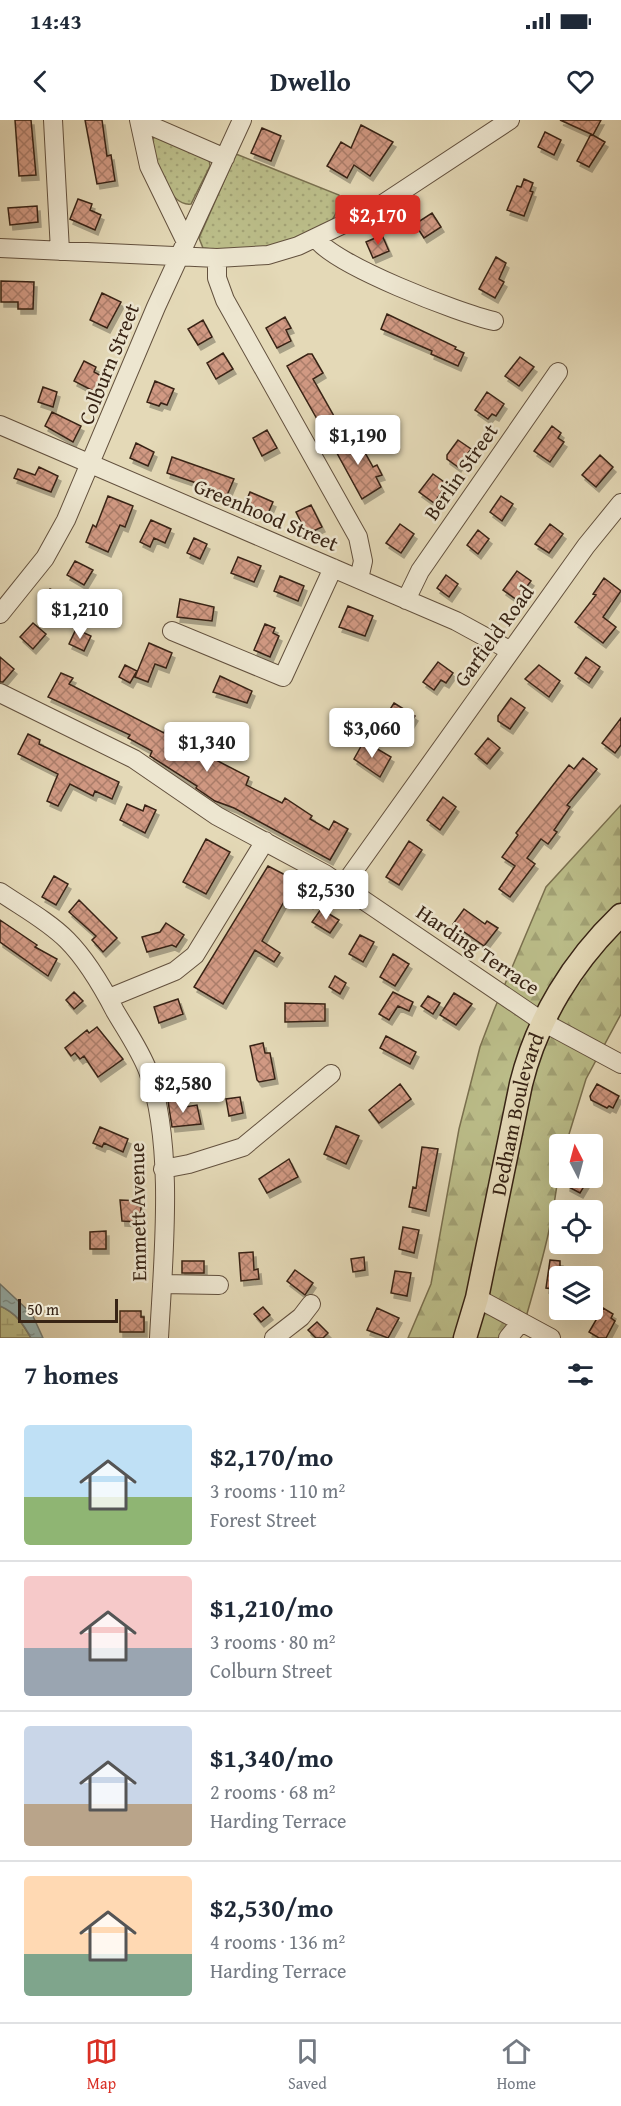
<!DOCTYPE html>
<meta charset="utf-8">
<style>
body{margin:0;font-family:"Gentium Book Plus",serif;background:#f6f6f7;color:#1f2937;height:100vh;display:flex;flex-direction:column;font-size:22px;white-space:nowrap}
*{box-sizing:border-box;margin:0}
p{font-size:20px;color:#747a83}
.icon{flex:none;width:33px;height:33px;fill:none;stroke:currentColor;stroke-width:2;stroke-linecap:round;stroke-linejoin:round}
.map{position:relative;height:1218px;overflow:hidden}
.sheet{display:flex;flex-direction:column;background:#fff;flex:1}
.sheet>*{flex:none}
.needle{width:39px;rotate:354deg}
.fabs{position:absolute;left:549px;top:1014px;display:grid;gap:12px}
.fabs a{display:grid;place-items:center;width:54px;height:54px;border-radius:6px;background:#fff;box-shadow:0 6px 24px #0002;font-size:30px}
.scale{position:absolute;left:18px;bottom:15px;width:100px;box-sizing:border-box;padding-left:6px;border:3px solid #382415;border-top:0;font-size:16px;line-height:21px;white-space:nowrap;color:#382415;-webkit-text-stroke:4px #ede6d0;paint-order:stroke}
.price{position:absolute;translate:-50% -51px;padding:0 14px;border-radius:6px;background:#fff;color:#222;font-size:20px;line-height:39px;filter:drop-shadow(0 2px 3px #0008)}
.price::after{content:'';position:absolute;left:50%;top:36px;width:18px;height:14px;margin-left:-9px;background:inherit;clip-path:polygon(0 0,100% 0,50% 100%)}
.price.selected{background:#d93025;color:#fff}
ul{padding:0;list-style:none}
li{display:flex;align-items:center;gap:18px;height:150px;padding:0 24px}
li+li{border-top:2px solid #e0e1e3}
li span{display:grid;place-items:center;flex:none;width:168px;height:120px;border-radius:6px;color:#555}
li>.icon{margin-inline-start:auto}
span .icon{width:72px;height:72px;fill:#fffc;stroke-width:1}
li b{font-size:26px}
h2{display:flex;justify-content:space-between;align-items:center;height:72px;padding:0 24px;font-size:26px}
.status{display:flex;justify-content:space-between;align-items:center;height:42px;padding:0 30px;background:#fff;direction:ltr}
.status svg{height:16px;fill:currentColor}
header{display:flex;justify-content:space-between;align-items:center;height:78px;padding:0 24px;background:#fff;font-size:27px;font-weight:800}
.tabs{display:flex;justify-content:space-around;align-items:center;height:84px;border-top:2px solid #e0e1e3;background:#fff;font-size:16px;color:#747a83}
.tabs a{display:grid;justify-items:center;gap:3px}
.tabs .selected{color:#d93025}
.map>svg:first-child{display:block}
.forest{fill:url(#forest-firs);stroke:#7a704f;stroke-width:1.5}
.wetland{fill:url(#wetland-marsh);stroke:#7a704f;stroke-width:1.5}
.park{fill:url(#park-dots);stroke:#7a704f;stroke-width:1.5}
.water{fill:url(#water-ripples);stroke:#727d77;stroke-width:1.5}
.building{fill:url(#building-cross-hatch);stroke:#382415;stroke-width:1.5;filter:url(#shadow)}
.lines{fill:none;stroke-linecap:round;stroke-linejoin:round}
.minor-casing{stroke:#63513e;stroke-width:20}
.major-casing{stroke:#382415;stroke-width:25}
.minor{stroke:#ede6d0;stroke-width:18}
.major{stroke:#e4d9b7;stroke-width:22}
.labels{text-anchor:middle;stroke-width:5;stroke-linejoin:round;paint-order:stroke}
.street-label{font-size:21px;fill:#382415;stroke:#ede6d0}
</style>
<div class="status"><b>14:43</b><svg viewBox="0 0 49 12"><path d="M0 12V9h3v3zM5 12V6h3v6zM10 12V3h3v9zM15 12V0h3v12zM26 1h20v11H26zM47 4h2v5h-2z"/></svg></div>
<header><svg class="icon" aria-label="back" viewBox="0 0 24 24"><path d="M15 5l-7 7 7 7"/></svg>Dwello<svg class="icon" aria-label="heart" viewBox="0 0 24 24"><path d="M12 20l-8-8c-3-5 5-10 8-4 3-6 11-1 8 4z"/></svg></header>
<div class="map">
<svg width="621" height="1218" viewBox="0 0 621 1218">
<defs>
<pattern id="forest-firs" width="22" height="20" patternUnits="userSpaceOnUse" patternTransform="scale(1.5)"><rect width="22" height="20" fill="#bbbd89"/><path d="M5 1l3.5 6h-7zM16 11l3.5 6h-7z" fill="#a2a275"/></pattern>
<pattern id="wetland-marsh" width="20" height="14" patternUnits="userSpaceOnUse" patternTransform="scale(1.5)"><rect width="20" height="14" fill="#bbbd89"/><path d="M1 5h8M5 5V1M11 12h8M15 12V8" fill="none" stroke="#a2a275"/></pattern>
<pattern id="park-dots" width="8" height="8" patternUnits="userSpaceOnUse" patternTransform="scale(1.5)"><rect width="8" height="8" fill="#bbbd89"/><path d="M2 2h.1M6 6h.1" fill="none" stroke="#a2a275" stroke-width="1.8" stroke-linecap="round"/></pattern>
<pattern id="water-ripples" width="26" height="14" patternUnits="userSpaceOnUse" patternTransform="scale(1.5)"><rect width="26" height="14" fill="#98b8b8"/><path d="M2 4q2-2 4 0t4 0M15 11q2-2 4 0t4 0" fill="none" stroke="#7d9594"/></pattern>
<pattern id="building-cross-hatch" width="8" height="8" patternUnits="userSpaceOnUse" patternTransform="scale(1.5)"><rect width="8" height="8" fill="#d19983"/><path d="M0 0l8 8M0 8l8-8" fill="none" stroke="#ab7d6a"/></pattern>
<filter id="shadow"><feDropShadow dx="3" dy="5" stdDeviation="0" flood-color="#0004"/></filter>
</defs>
<rect width="100%" height="100%" fill="#e4d9b7"/>
<filter id="stains"><feTurbulence type="fractalNoise" baseFrequency=".00333" numOctaves="4"/><feColorMatrix values="0 0 0 0 .2 0 0 0 0 .09 0 0 0 0 .02 0 0 0 .5 -.17"/></filter>
<radialGradient id="worn" r=".72"><stop offset=".6" stop-color="#630" stop-opacity="0"/><stop offset="1" stop-color="#630" stop-opacity=".3"/></radialGradient>
<!-- forest -->
<path class="forest" d="M621 685V894L586 959 566 1024H560C559 1090 538 1155 520 1218H408L431 1164 459 1009 480 927 494 890 546 767Z"/>
<!-- wetland -->
<path class="wetland" d="M0 1186C16 1193 22 1203 31 1218H0Z"/>
<!-- park -->
<path class="park" d="M155 16 209 39 210 46 191 84C168 87 154 39 151 22Z
M236 34 339 75 342 79C339 85 336 95 332 100 305 126 239 134 203 128L199 118Z"/>
<!-- water -->
<path class="water" d="M0 1164 32 1194 43 1218H31C23 1203 16 1193 0 1186Z"/>
<!-- building -->
<path class="building" d="M15 0H31L36 55 19 56Z
M85 0H102L107 36 111 35 115 61 97 64Z
M560 0H601L593 15Z
M361 5 393 22 370 56 354 45 347 58 327 46 341 22 351 28Z
M262 8 281 16 271 41 251 33Z
M545 12 561 20 554 35 538 27Z
M591 14 605 22 589 47 577 41Z
M524 59 533 63 530 71 533 72 524 96 507 90 517 66 521 67Z
M78 79 92 84 90 90 101 95 95 110 70 99Z
M37 86 38 102 10 105 8 88Z
M432 93 441 107 424 118 415 104Z
M382 115 389 131 373 138 366 122Z
M496 137 506 143 499 159 504 162 495 178 479 169Z
M1 161 34 162 33 189H18V182H1Z
M102 173 121 182 107 208 90 200Z
M387 194 456 227 455 229 464 233 458 246 431 234 432 231 381 209Z
M285 197 291 208 286 210 291 221 277 228 266 208Z
M203 200 212 217 198 225 188 209Z
M223 233 233 249 216 259 207 243Z
M308 234H312L323 253 313 259 335 298 321 306 287 246Z
M520 237 534 247 519 266 505 256Z
M84 241 96 247 94 252 105 258 97 273 74 261Z
M155 261 174 269 167 285 161 283 159 286 147 282Z
M43 267 57 272 53 287 38 282Z
M487 272 504 284 496 296 492 294 488 299 475 290Z
M52 292 81 306 73 322 45 306Z
M552 306 561 313 558 318 564 322 550 342 534 331Z
M267 310 277 328 262 336 253 318Z
M348 315 353 325 359 322 373 347 377 345 382 355 376 357 381 367 362 379 332 324Z
M458 320 471 329 458 347 447 339V335Z
M136 323 154 332 148 346 130 338Z
M600 335 613 347 596 367 582 355Z
M172 337 234 359 225 380 203 371 205 366 167 353Z
M39 347 58 356 51 372 14 358 18 349 35 355Z
M433 354 447 364 434 383 419 372Z
M250 372 273 382 266 398 243 388Z
M108 376 133 386 125 407 120 405 108 432 86 422 93 405 96 407Z
M501 376 513 384 502 401 490 392Z
M311 385 322 407 307 414 296 392Z
M151 400 171 409 165 423 154 418 150 427 140 422Z
M400 404 414 414 401 433 386 423Z
M550 404 563 414 549 433 535 424Z
M478 410 489 419 478 434 467 425Z
M194 418 207 424 200 439 187 433Z
M238 437 261 446 254 462 231 453Z
M75 441 93 450 84 465 67 455Z
M517 451 531 461 517 480 503 470Z
M446 455 458 464 449 477 437 468Z
M280 456 304 466 298 481 274 471Z
M604 458 621 471 603 497 616 507 603 523 575 502 596 475 593 474Z
M50 469 80 483 74 497 44 482Z
M180 479 214 487 212 501 177 497Z
M348 486 373 496 365 516 339 507Z
M33 503 46 514 33 529 20 517Z
M265 504 275 508 273 513 279 516 270 537 254 530Z
M76 509 91 516 84 531 69 524Z
M149 523 172 533 166 548 155 544 148 562 135 557Z
M0 537 14 549 3 562H0Z
M586 537 600 547 589 563 575 553Z
M438 542 453 553 446 563 441 560 434 570 423 562Z
M125 545 137 551 130 563 119 557Z
M539 545 560 561 549 577 525 559Z
M61 553 73 558 69 564 164 613 165 610 177 616 175 619 249 657 246 665 282 683 285 678 312 696 310 699 329 710 334 701 348 709 330 740 234 688 215 681 196 668 197 666 150 636 152 631 128 618 130 615 48 577Z
M220 556 252 571 247 583 213 572Z
M511 578 525 588 510 609 498 601V596Z
M394 583 415 596 403 616 382 602Z
M621 598V625L615 633 602 623Z
M28 614 40 620 39 624 119 662 112 679 95 671 93 676 70 664 58 686 47 681 58 654 18 634Z
M488 618 500 628 487 644 475 634Z
M364 621 391 637 380 657 354 639Z
M583 638 597 649 567 685 570 687 554 710 557 712 548 724 541 719 527 738 535 744 510 777 499 769 515 746 502 737 518 715 516 713 557 660 569 645 574 649Z
M443 677 456 687 440 710 427 700Z
M127 684 143 691 145 685 156 690 145 713 120 700Z
M206 719 230 732 206 774 183 762Z
M409 721 422 730 399 765 386 757Z
M268 746 318 772 310 784 290 771 262 821 280 833 274 842 255 830 223 884 194 867Z
M54 756 68 764 56 785 42 777Z
M79 780 117 818 103 832 92 820 96 816 69 792Z
M321 789 339 800 330 813 312 802Z
M464 789 485 804 487 801 498 808 484 826 453 804Z
M0 800 37 825 35 827 57 839 48 856 0 822Z
M166 803 184 815 176 827 172 825 147 832 142 817 160 812Z
M360 815 374 822 363 842 349 834Z
M393 834 409 844 395 866 380 857Z
M335 856 346 863 340 874 329 867Z
M74 872 83 881 74 889 66 880Z
M393 872 413 882 409 891 398 886 389 900 379 894Z
M454 873 472 884 456 905 440 895Z
M428 876 440 883 433 894 421 886Z
M178 879 183 894 159 903 154 887Z
M285 883 325 884V901L285 902Z
M97 907 123 939 98 957 84 936 80 939 75 933 71 936 65 928 87 910 89 913Z
M386 916 416 932 410 944 380 928Z
M263 923 265 933H270L275 959 259 962 257 960 250 926Z
M400 964 411 979 379 1003 369 990Z
M597 964 619 976 613 988 609 986 607 988 591 980 590 976Z
M240 977 243 993 229 996 226 979Z
M183 979 185 987 197 985 201 1004 172 1007 168 981Z
M336 1006 359 1016 346 1044 324 1034Z
M100 1007 128 1019 123 1032 104 1023 102 1027 93 1023Z
M422 1027 438 1029 426 1091 409 1087 413 1067 416 1068Z
M289 1039 298 1057 267 1073 259 1059Z
M568 1058H589L580 1073 567 1066Z
M120 1080 142 1081 139 1102 122 1101Z
M403 1107 419 1110 414 1133 399 1129Z
M106 1111V1129H90V1112Z
M253 1132 254 1150 258 1149 259 1159 241 1161 239 1133Z
M364 1137 365 1150 353 1152 351 1139Z
M550 1140 560 1141V1170L546 1168Z
M182 1141H204V1153H182Z
M295 1150 313 1163 305 1175 287 1161Z
M395 1151 411 1153 407 1176 391 1173Z
M263 1187 270 1195 261 1202 254 1194Z
M377 1188 399 1198 388 1218 367 1210Z
M603 1188 613 1194 611 1198 615 1201 606 1218H599L589 1212Z
M120 1191H141V1197H144V1212H120Z
M317 1202 328 1213 323 1218H316L308 1210Z"/>
<g class="lines">
<defs>
<path id="minor" d="M53 0 60 131
M139 0 149 46 186 122
M140 1 225 38
M316 118C331 144 461 194 494 201
M0 128 217 138 268 135 298 126 375 89 510 0
M217 138V158L225 180 358 417 363 441 359 459
M0 305 456 501 511 531
M406 480 420 451 558 252
M0 494 45 438 66 400 156 187 242 0
M172 511 283 557 333 448
M0 573 134 639 217 696 325 754 543 902 621 944
M343 766 586 426 621 383
M0 772C22 787 48 801 67 820 87 840 102 866 115 891 126 910 140 930 148 951 175 1025 163 1140 159 1218
M109 878 175 851 195 835 265 721
M163 1049 189 1044 243 1027 331 954
M162 1164 219 1165
M477 1178 551 1218
M274 1218 301 1197 311 1184
M508 1218 521 1202"/>
<g id="major">
<path id="s1" d="M465 1218 477 1178 521 964C537 899 573 841 621 795"/>
</g>
</defs>
<!-- minor casing -->
<use href="#minor" class="minor-casing"/>
<!-- major casing -->
<use href="#major" class="major-casing"/>
<!-- minor -->
<use href="#minor" class="minor"/>
<!-- major -->
<use href="#major" class="major"/>
</g>
<g class="labels">
<!-- street labels -->
<g class="street-label">
<text transform="translate(109 244) rotate(-68)" y="7">Colburn Street</text>
<text transform="translate(461 352) rotate(-55)" y="7">Berlin Street</text>
<text transform="translate(266 395) rotate(23)" y="7">Greenhood Street</text>
<text transform="translate(494 516) rotate(-54)" y="7">Garfield Road</text>
<text transform="translate(478 830) rotate(34)" y="7">Harding Terrace</text>
<text dy="7" stroke="none"><textPath href="#s1" startOffset="230">Dedham Boulevard</textPath></text>
<text transform="translate(138 1092) rotate(-91)" y="7">Emmett Avenue</text>
</g>
</g>
<rect width="100%" height="100%" filter="url(#stains)"/>
<rect width="100%" height="100%" fill="url(#worn)"/>
</svg>
<div class="fabs">
<a><svg class="needle" viewBox="-14 -14 28 28"><path d="M0-13l5 13h-10z" fill="#e53935"/><path d="M0 13l5-13h-10z" fill="#747a83"/></svg></a>
<a><svg class="icon" aria-label="locate" viewBox="0 0 24 24"><circle cx="12" cy="12" r="6"/><path d="M12 2v4M12 18v4M2 12h4M18 12h4"/></svg></a>
<a><svg class="icon" aria-label="layers" viewBox="0 0 24 24"><path d="M12 4l9 5-9 5-9-5zM3 14l9 5 9-5"/></svg></a>
</div>
<div class="scale">50 m</div>
<b class="price selected" style="left:378px;top:126px">$2,170</b>
<b class="price" style="left:358px;top:346px">$1,190</b>
<b class="price" style="left:80px;top:520px">$1,210</b>
<b class="price" style="left:372px;top:639px">$3,060</b>
<b class="price" style="left:207px;top:653px">$1,340</b>
<b class="price" style="left:326px;top:801px">$2,530</b>
<b class="price" style="left:183px;top:994px">$2,580</b>
</div>
<section class="sheet">
<h2>7 homes<svg class="icon" aria-label="filters" viewBox="0 0 24 24"><path d="M4 7h16M4 17h16"/><circle cx="9" cy="7" r="2"/><circle cx="15" cy="17" r="2"/></svg></h2>
<ul>
<li><span style="background:linear-gradient(#bfe0f5 60%,#8fb573 0)"><svg class="icon" aria-label="home" viewBox="0 0 24 24"><path d="M3 11l9-7 9 7M6 9v11h12V9"/></svg></span><div><b>$2,170/mo</b><p>3 rooms · 110 m²</p><p>Forest Street</p></div></li>
<li><span style="background:linear-gradient(#f6c9c9 60%,#9aa5b1 0)"><svg class="icon" aria-label="home" viewBox="0 0 24 24"><path d="M3 11l9-7 9 7M6 9v11h12V9"/></svg></span><div><b>$1,210/mo</b><p>3 rooms · 80 m²</p><p>Colburn Street</p></div></li>
<li><span style="background:linear-gradient(#c9d6e8 65%,#b9a48a 0)"><svg class="icon" aria-label="home" viewBox="0 0 24 24"><path d="M3 11l9-7 9 7M6 9v11h12V9"/></svg></span><div><b>$1,340/mo</b><p>2 rooms · 68 m²</p><p>Harding Terrace</p></div></li>
<li><span style="background:linear-gradient(#ffd9b3 65%,#7fa58c 0)"><svg class="icon" aria-label="home" viewBox="0 0 24 24"><path d="M3 11l9-7 9 7M6 9v11h12V9"/></svg></span><div><b>$2,530/mo</b><p>4 rooms · 136 m²</p><p>Harding Terrace</p></div></li>
</ul>
</section>
<nav class="tabs">
<a class="selected"><svg class="icon" aria-label="map" viewBox="0 0 24 24"><path d="M3 6l6-2 6 2 6-2v14l-6 2-6-2-6 2zM9 4v14M15 6v14"/></svg>Map</a>
<a><svg class="icon" aria-label="saved" viewBox="0 0 24 24"><path d="M7 4h10v16l-5-4-5 4z"/></svg>Saved</a>
<a><svg class="icon" aria-label="home" viewBox="0 0 24 24"><path d="M3 11l9-7 9 7M6 9v11h12V9"/></svg>Home</a>
</nav>
